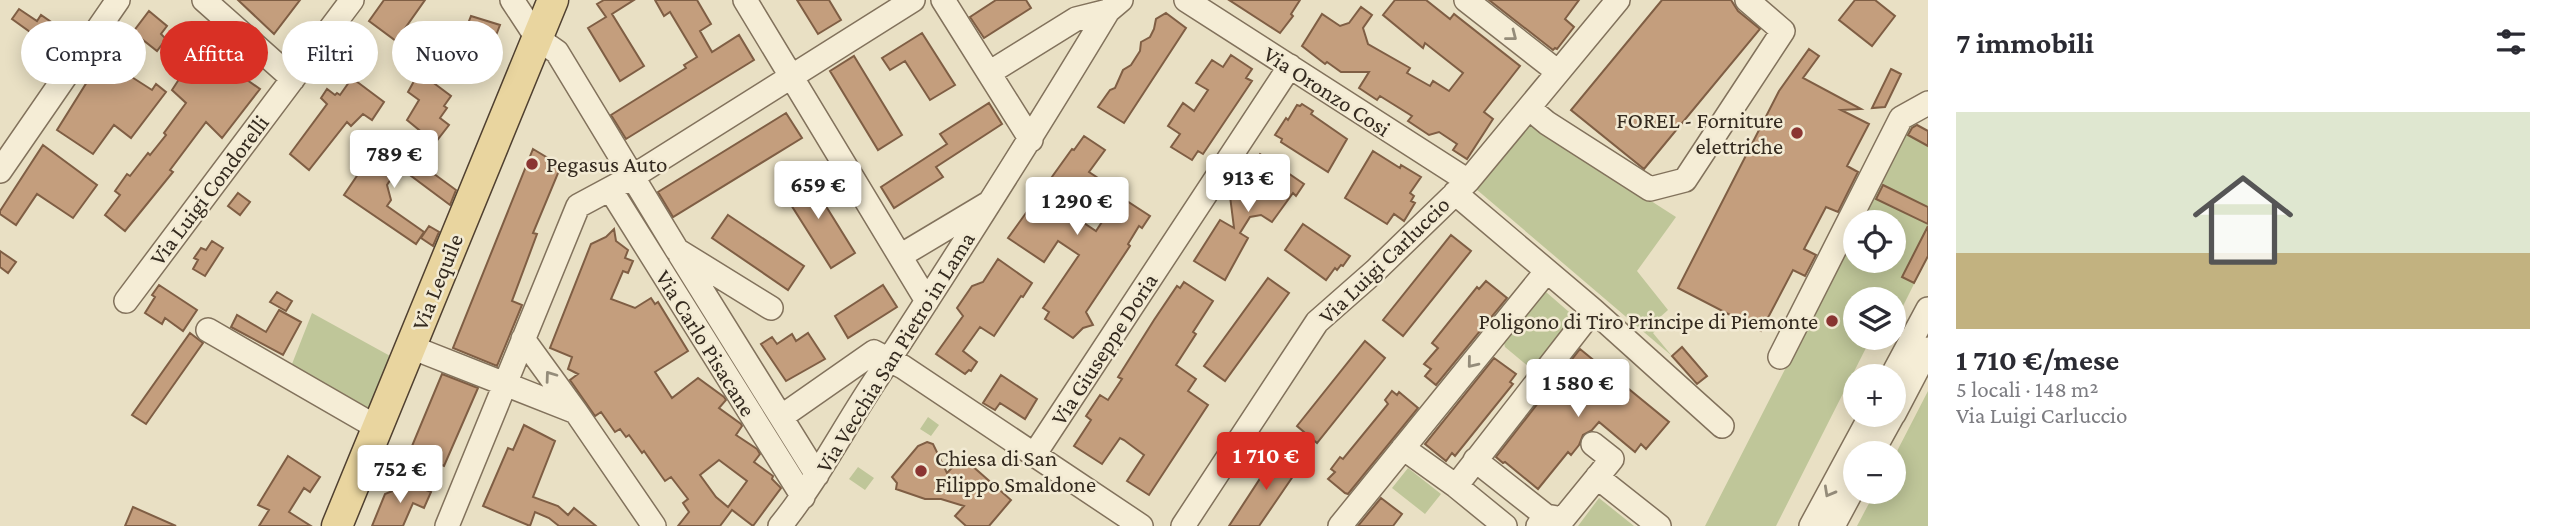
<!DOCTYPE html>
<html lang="it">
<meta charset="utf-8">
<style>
body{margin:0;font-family:"Crimson Pro",serif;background:#f7f7f7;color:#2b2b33;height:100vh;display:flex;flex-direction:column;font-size:26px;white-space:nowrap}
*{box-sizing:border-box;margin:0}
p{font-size:23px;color:#7c7c81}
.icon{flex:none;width:38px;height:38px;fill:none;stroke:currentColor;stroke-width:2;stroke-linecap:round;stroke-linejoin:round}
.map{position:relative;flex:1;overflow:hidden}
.sheet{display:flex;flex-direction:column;background:#fff;width:630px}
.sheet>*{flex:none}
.top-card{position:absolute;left:21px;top:21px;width:665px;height:63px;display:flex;gap:14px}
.fabs{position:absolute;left:1843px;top:210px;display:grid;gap:14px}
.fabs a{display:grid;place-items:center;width:63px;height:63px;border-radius:50%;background:#fff;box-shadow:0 4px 18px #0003;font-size:35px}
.price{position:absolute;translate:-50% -60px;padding:0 16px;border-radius:7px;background:#fff;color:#222;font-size:23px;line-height:46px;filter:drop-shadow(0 2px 4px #0008)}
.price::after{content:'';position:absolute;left:50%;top:42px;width:21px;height:16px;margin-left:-10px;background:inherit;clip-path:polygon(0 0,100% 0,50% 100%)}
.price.selected{background:#d93025;color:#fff}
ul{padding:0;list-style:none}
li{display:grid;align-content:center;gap:14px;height:371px;padding:0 28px}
li span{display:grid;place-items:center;height:217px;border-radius:0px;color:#555}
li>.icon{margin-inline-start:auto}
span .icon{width:126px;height:126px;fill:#fffc;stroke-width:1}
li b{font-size:30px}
h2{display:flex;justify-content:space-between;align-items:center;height:84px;padding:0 28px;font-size:30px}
.tag{padding:0 24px;border-radius:32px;background:#fff;box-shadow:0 4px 18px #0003;font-size:24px;line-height:63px}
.tag.selected{background:#d93025;color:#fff}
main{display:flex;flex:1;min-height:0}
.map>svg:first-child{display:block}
.green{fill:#bfc699}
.building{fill:#c49e7d;stroke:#7f5e44;stroke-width:2;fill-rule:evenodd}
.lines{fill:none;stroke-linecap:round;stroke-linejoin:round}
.minor-casing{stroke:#82725c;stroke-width:26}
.major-casing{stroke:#504030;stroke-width:33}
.minor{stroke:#f5edd6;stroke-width:23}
.major{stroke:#e9d59f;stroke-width:30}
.oneway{stroke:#948c7a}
.poi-dot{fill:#8b3532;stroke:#f2ead3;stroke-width:2.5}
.labels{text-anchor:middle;stroke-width:5;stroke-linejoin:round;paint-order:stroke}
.street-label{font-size:23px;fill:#342a1f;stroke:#f2ead3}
.poi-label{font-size:23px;fill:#342a1f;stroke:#f2ead3;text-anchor:end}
</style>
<main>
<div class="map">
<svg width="1928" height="526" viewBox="0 0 1928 526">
<rect width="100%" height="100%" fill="#e9e0c4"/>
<!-- green -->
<path class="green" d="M1911 122 1928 131V256L1894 324V299H1855V338H1887L1883 346 1870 340 1776 526H1705L1855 232V261H1894V222H1860Z
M1531 124 1676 217 1637 271 1668 310 1659 318 1664 324 1653 333 1672 356 1476 189Z
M1546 292 1576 318 1534 371 1505 347 1504 343Z
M312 313 392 357 370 409 292 364Z
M1928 391V526H1857L1875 492H1894V457Z
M928 417 939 425 931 436 920 429Z
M858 467 874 478 865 490 849 479Z
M1408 468 1441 494 1425 514 1392 488Z
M1599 498 1634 526H1578Z"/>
<!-- building -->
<path class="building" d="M238 0H300L274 34Z
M384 0H425L396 41 369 21Z
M604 0H634L612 14 644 66 620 81 588 28 606 17 597 4Z
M655 0H697L711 24 700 31 712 52 739 35 754 60 626 139 611 115 686 68 684 65 697 57 670 12 664 16Z
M797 0H829L841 20 818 34Z
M996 0H1026L1031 8 984 38 970 17Z
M1229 0H1300L1291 14 1293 16 1280 33Z
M1395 0H1426L1450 19 1454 14 1520 66 1484 112 1493 119 1467 159 1453 150 1457 144 1439 132 1429 135 1408 121 1412 116 1380 96 1377 100 1359 88 1369 72H1341L1327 62 1325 64 1302 46 1322 14 1340 26 1349 23 1361 7 1372 15 1363 28 1368 44 1410 68 1407 73 1430 86 1433 81 1449 91 1463 73 1425 43 1423 48 1383 15Z
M1489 0H1579L1565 19 1574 27 1557 49 1555 48 1553 50Z
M1662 0H1731L1738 11 1760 29 1644 169 1571 110Z
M1855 0H1875L1895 16 1872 46 1839 20Z
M19 9 37 21 41 15 70 35 58 52 12 19Z
M149 11 167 26 161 34 166 39 157 51 133 32Z
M1166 13 1186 28 1124 123 1098 107 1110 90 1115 88 1123 70 1131 65 1140 51 1141 42 1150 37 1154 29 1156 19Z
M471 16 500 25 479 80 451 67Z
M922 33 955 85 930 100 905 61 890 70 882 58Z
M200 47 260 89 222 138 206 122 170 170 173 172 125 231 105 215 120 195 115 191 127 174 130 176 148 153 150 155 166 135 164 133 186 103 172 90Z
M1809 49 1819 56 1803 78 1861 109 1841 110 1869 124 1847 166 1858 172 1838 212 1826 207 1804 249 1816 255 1805 276 1793 270 1761 331 1678 288 1779 91Z
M1231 55 1252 69 1246 78 1252 81 1203 154 1198 151 1192 160 1171 147 1180 134 1168 126 1183 103 1194 111 1208 90 1196 83 1212 60 1223 67Z
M854 56 902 135 878 150 830 71Z
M102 58 152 90 156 84 166 92 131 138 114 125 93 154 57 130Z
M1891 69 1901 74 1885 107 1872 108Z
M419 72 451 96 444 106 447 108 440 118 449 125 435 143 407 120 419 100 408 92Z
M352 78 384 102 372 120 363 114 351 126 347 122 309 170 290 154 327 104 321 98 327 89 335 95 337 93 340 95Z
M989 103 1002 124 936 167 943 177 894 208 881 187 947 144 940 134Z
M1302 104 1313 111 1311 114 1347 139 1328 172 1281 142 1282 139 1275 135 1286 118 1288 120 1297 105 1300 106Z
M786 113 802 138 673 217 658 192Z
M1917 125 1928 131V146L1908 135 1912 128Z
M1084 136 1105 150 1089 172 1098 178 1091 187 1094 188 1075 217 1096 231 1119 196 1150 216 1142 228 1139 226 1128 244 1130 246 1086 312 1093 325 1083 328 1073 338 1045 319 1049 312 1043 308 1079 255 1058 241 1044 262 1008 238 1072 149 1074 150Z
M43 145 97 185 73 218 37 194 16 225 0 214V211Z
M396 146 456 190 450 205 399 167 387 185 391 200 387 206 424 232 416 244 344 195 367 161 380 167Z
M533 149 561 166 533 233 537 234 512 301 522 305 497 366 453 348Z
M1373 151 1400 168 1401 165 1421 177 1410 193 1414 196 1411 201 1415 203 1404 221 1394 214 1387 224 1345 198Z
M1260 154 1304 184 1296 196 1293 193 1272 222 1261 215 1250 217 1240 233 1248 238 1225 280 1194 261 1220 220 1234 228 1230 196 1234 195 1241 187 1255 167 1252 165Z
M806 174 855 253 831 268 781 189Z
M1883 185 1928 207V224L1876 199Z
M238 193 250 202 240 215 228 206Z
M728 215 804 266 788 290 712 238Z
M1303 224 1350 256 1343 266 1341 265 1337 270 1335 268 1326 280 1285 250Z
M429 226 439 232 433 246 421 238Z
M1928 226V256L1914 283 1902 277Z
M614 229 616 241 628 250 625 258 633 261 628 273 623 271 611 299 635 308 651 298 655 304 658 302 688 351 655 372 672 398 698 378 724 397 726 400 719 408 741 424 742 426 736 435 757 449 760 454 754 462 773 476 772 479 781 488 753 526 732 510 720 526H678L689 512 683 503 688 499 671 477 665 481 644 451 642 453 629 435 626 437 620 429 615 432 601 412 595 416 570 380 578 374 568 369 572 357 550 348 591 244 606 237ZM719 460 747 481 728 507 716 497 700 475Z
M1451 235 1471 251 1403 336 1383 320Z
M212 241 223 248 205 276 193 269 198 260 194 258 201 248 206 250Z
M0 251 16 262 8 273 0 267Z
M998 259 1032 283 1023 297 1021 296 994 336 980 327 963 351 977 362 971 371 969 370 965 374 936 354 963 316 957 308 972 286 983 282Z
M1268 278 1289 293 1225 381 1204 366Z
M1486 281 1507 298 1436 385 1425 376 1431 369 1424 364 1438 348 1432 343 1477 287 1479 289Z
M1184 282 1213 301 1193 332 1196 334 1176 365 1196 379 1188 391 1208 405 1149 495 1127 481 1144 455 1124 440 1120 438 1102 464 1074 446 1091 420 1086 416 1100 395 1108 400 1122 379 1118 377 1154 320 1177 286 1180 288Z
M159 285 197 310 183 331 165 318 162 324 145 313 155 297 152 295Z
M883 285 897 307 848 338 835 316Z
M277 292 292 301 286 311 270 302Z
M279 310 301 322 283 355 231 327 237 315 266 332Z
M190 333 203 343 146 424 132 415Z
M808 333 825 359 786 381 761 344 772 337 777 344 792 334 796 341Z
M1365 341 1385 358 1317 443 1297 426Z
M1682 347 1707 376 1697 384 1672 356Z
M1580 349 1669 422 1646 449 1641 444 1635 452 1599 422 1592 430 1583 435 1579 445 1571 455 1568 452 1538 489 1505 462 1503 463 1496 457Z
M1494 358 1516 374 1510 382 1513 384 1455 456 1452 453 1446 461 1425 444Z
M442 374 478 388 444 466 420 456 417 463 407 458Z
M1001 375 1037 399 1025 419 1000 403 995 410 983 403Z
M1392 391 1397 395 1399 392 1418 408 1348 494 1345 493 1328 479 1335 472 1331 469 1340 457 1343 459 1388 404 1385 400Z
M524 425 555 441 533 497 558 506 568 515 574 508 596 526H559L549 518 535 512 530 526 483 506 508 448 513 450Z
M927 442 933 444 947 473 962 457 1011 500 989 526H966L955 516 964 506 941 499H925L896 489 897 483 892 477 918 446Z
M1278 451 1300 466 1259 526H1229Z
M288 456 320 477 310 492 304 488 289 512 311 526H259L269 510 258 505Z
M407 482 431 492 424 508 413 503 403 526H372L385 494 397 489 403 492Z
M1381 498 1402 514 1393 526H1358Z
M133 507 176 526H125Z"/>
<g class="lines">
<defs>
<path id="minor" d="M204 0 293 79
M512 0 537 38 557 52 677 250 771 308
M745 0 927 301
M943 0 1031 140
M1186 0 1468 181
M1466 0 1558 72
M989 73 1076 19 1108 11
M1529 108 1547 123 1650 189 1685 180 1783 31 1747 0
M0 171 118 0
M610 189 803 497
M1455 193 1593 310 1722 426
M680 255 817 475
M900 256 987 204
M126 301 352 0
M208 330 378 428
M523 339 576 412
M411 347 576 412 654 526
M1780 357 1901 118 1928 103
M1892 376 1928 309
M1894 414 1928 349
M781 417 874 352 903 367 1141 526
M1403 448 1456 486 1505 526
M1872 453 1893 415
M1034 455 1290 66
M1475 460 1546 516
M1597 477 1659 526
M1456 486 1593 310
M447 526 578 206 632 177 913 0
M780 526C818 479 845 425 879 375 957 255 1034 134 1108 11L1121 0
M1183 526 1317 322 1375 271 1468 181 1618 0
M1340 526 1546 272
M1538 526 1546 516 1563 519 1612 459 1593 444
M1811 526 1871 415
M1833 526 1855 485"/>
<path id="major" d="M337 526 553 0"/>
</defs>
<!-- minor casing -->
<use href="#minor" class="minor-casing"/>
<!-- major casing -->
<use href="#major" class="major-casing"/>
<!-- minor -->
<use href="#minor" class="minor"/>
<!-- major -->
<use href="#major" class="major"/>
</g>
<!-- one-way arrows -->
<defs><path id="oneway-chevron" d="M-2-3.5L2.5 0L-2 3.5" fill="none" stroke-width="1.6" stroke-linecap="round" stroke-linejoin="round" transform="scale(1.75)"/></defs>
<g class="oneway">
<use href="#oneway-chevron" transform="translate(1512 36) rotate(38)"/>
<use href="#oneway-chevron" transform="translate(1472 363) rotate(129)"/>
<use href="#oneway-chevron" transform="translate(550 376) rotate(-126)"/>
<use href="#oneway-chevron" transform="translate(1829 492) rotate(119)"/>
</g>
<!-- markers -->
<g class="poi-dot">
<circle cx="1797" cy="133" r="7"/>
<circle cx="532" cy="164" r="7"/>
<circle cx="1832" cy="321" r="7"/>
<circle cx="921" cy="471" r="7"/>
</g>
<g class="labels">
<!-- street labels -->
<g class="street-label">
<text transform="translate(1327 91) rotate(33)" y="8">Via Oronzo Cosi</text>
<text transform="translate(209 190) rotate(-53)" y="8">Via Luigi Condorelli</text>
<text transform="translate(1384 260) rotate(-44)" y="8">Via Luigi Carluccio</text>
<text transform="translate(437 282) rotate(-68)" y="8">Via Lequile</text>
<text transform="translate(706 343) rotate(58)" y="8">Via Carlo Pisacane</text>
<text transform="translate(1104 349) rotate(-57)" y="8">Via Giuseppe Doria</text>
<text transform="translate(895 352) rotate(-58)" y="8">Via Vecchia San Pietro in Lama</text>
</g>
<!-- poi labels -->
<g class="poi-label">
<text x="1783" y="128">FOREL - Forniture<tspan x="1783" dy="26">elettriche</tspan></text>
<text x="546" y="172" text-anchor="start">Pegasus Auto</text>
<text x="1818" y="329">Poligono di Tiro Principe di Piemonte</text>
<text x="935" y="466" text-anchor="start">Chiesa di San<tspan x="935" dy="26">Filippo Smaldone</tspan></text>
</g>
</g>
</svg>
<div class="fabs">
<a><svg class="icon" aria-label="locate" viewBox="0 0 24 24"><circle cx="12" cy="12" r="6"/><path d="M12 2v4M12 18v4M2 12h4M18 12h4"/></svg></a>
<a><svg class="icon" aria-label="layers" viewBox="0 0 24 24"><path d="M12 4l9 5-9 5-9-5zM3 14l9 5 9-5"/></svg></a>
<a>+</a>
<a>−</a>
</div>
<b class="price" style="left:394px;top:190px">789 €</b>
<b class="price" style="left:1248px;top:214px">913 €</b>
<b class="price" style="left:818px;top:221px">659 €</b>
<b class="price" style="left:1077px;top:237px">1 290 €</b>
<b class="price" style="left:1578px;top:419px">1 580 €</b>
<b class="price selected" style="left:1266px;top:492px">1 710 €</b>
<b class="price" style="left:400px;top:505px">752 €</b>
<div class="top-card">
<a class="tag">Compra</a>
<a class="tag selected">Affitta</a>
<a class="tag">Filtri</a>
<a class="tag">Nuovo</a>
</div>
</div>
<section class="sheet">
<h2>7 immobili<svg class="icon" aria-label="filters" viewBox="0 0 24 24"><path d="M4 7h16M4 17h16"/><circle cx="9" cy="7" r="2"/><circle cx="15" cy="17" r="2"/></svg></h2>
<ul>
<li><span style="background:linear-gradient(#dfe7d0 65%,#c2b280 0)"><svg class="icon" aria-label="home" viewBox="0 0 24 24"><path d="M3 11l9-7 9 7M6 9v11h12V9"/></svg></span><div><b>1 710 €/mese</b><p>5 locali · 148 m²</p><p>Via Luigi Carluccio</p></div></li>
</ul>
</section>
</main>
